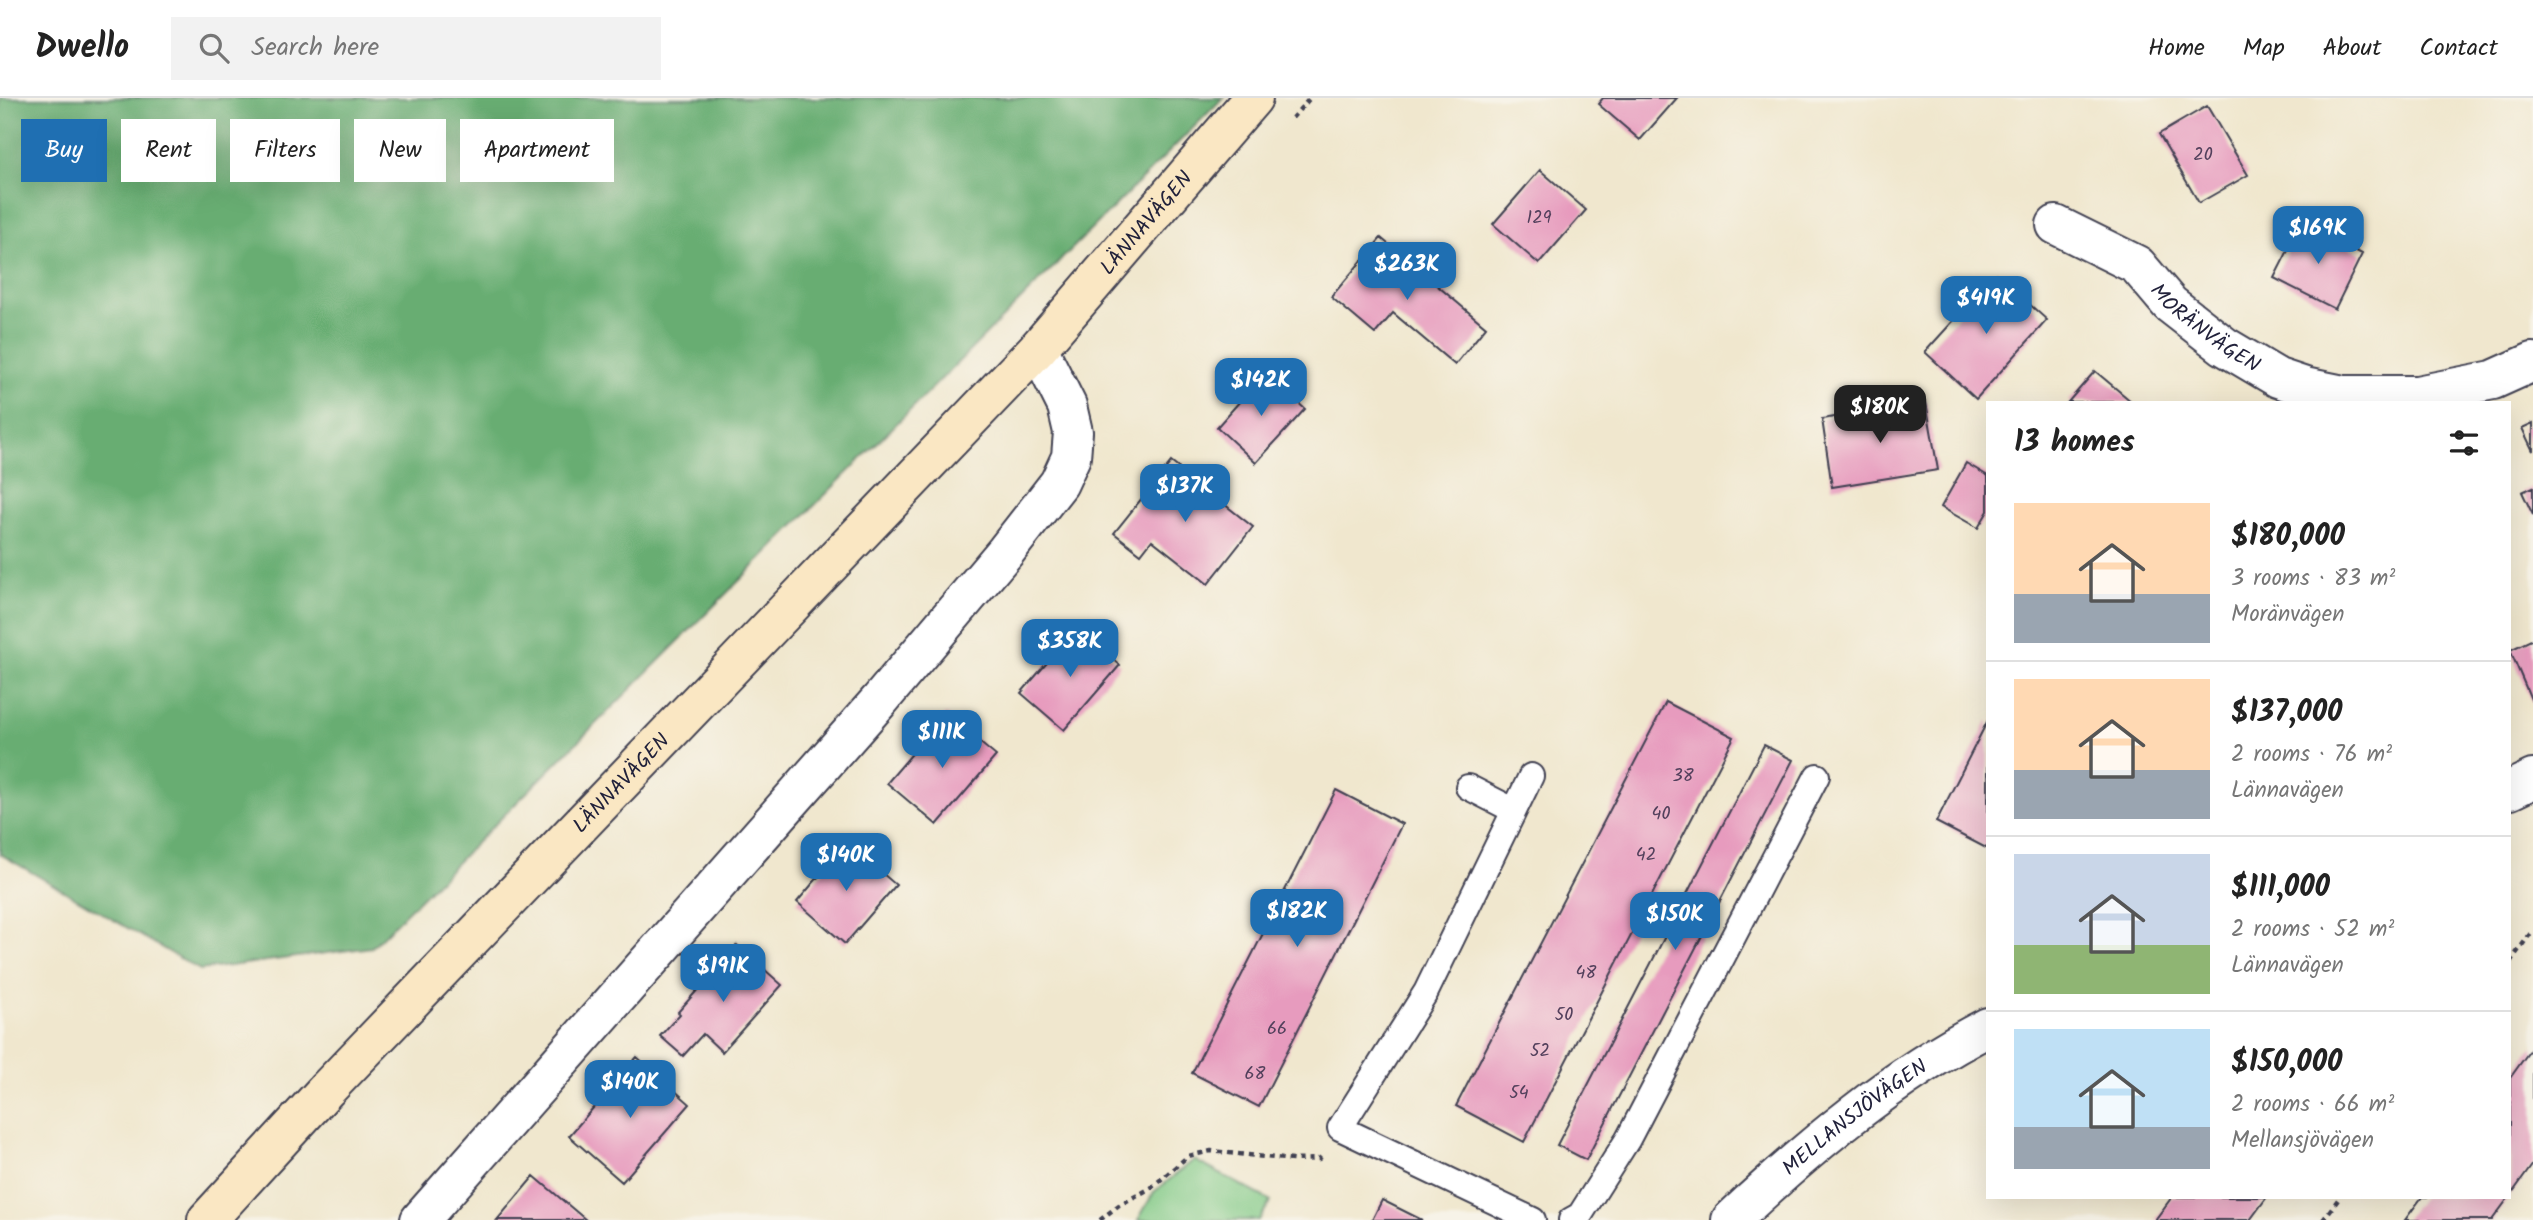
<!DOCTYPE html>
<meta charset="utf-8">
<style>
body{margin:0;font-family:Kalam,sans-serif;background:#f2f2f2;color:#222;height:100vh;display:flex;flex-direction:column;font-size:26px;white-space:nowrap}
*{box-sizing:border-box;margin:0}
p{font-size:23px;color:#767676}
.icon{flex:none;width:38px;height:38px;fill:none;stroke:currentColor;stroke-width:2;stroke-linecap:round;stroke-linejoin:round}
.map{position:relative;flex:1;overflow:hidden}
.drawer{position:absolute;left:1986px;top:303px;width:525px;height:798px;display:flex;flex-direction:column;background:#fff;border-radius:0px;box-shadow:0 7px 28px #0002}
.drawer>*{flex:none}
.guide{position:absolute;left:21px;top:21px;width:665px;height:63px;display:flex;gap:14px}
.price{position:absolute;translate:-50% -60px;padding:0 16px;border-radius:14px;background:#1f6fb2;color:#fff;font-size:23px;line-height:46px;filter:drop-shadow(0 2px 4px #0008)}
.price::after{content:'';position:absolute;left:50%;top:42px;width:21px;height:16px;margin-left:-10px;background:inherit;clip-path:polygon(0 0,100% 0,50% 100%)}
.price.active{background:#222;color:#fff}
ul{padding:0;list-style:none}
li{display:flex;align-items:center;gap:21px;height:175px;padding:0 28px}
li+li{border-top:2px solid #e0e0e0}
li span{display:grid;place-items:center;flex:none;width:196px;height:140px;border-radius:0px;color:#555}
li>.icon{margin-inline-start:auto}
span .icon{width:84px;height:84px;fill:#fffc;stroke-width:1}
li b{font-size:30px}
h2{display:flex;justify-content:space-between;align-items:center;height:84px;padding:0 28px;font-size:30px}
.pill{padding:0 24px;border-radius:0px;background:#fff;box-shadow:0 7px 28px #0002;font-size:24px;line-height:63px}
.pill.active{background:#1f6fb2;color:#fff}
header{display:flex;align-items:center;gap:42px;box-sizing:border-box;height:98px;padding:0 35px;background:#fff;border-bottom:2px solid #e0e0e0}
header strong{font-size:33px}
nav{display:flex;gap:38px;margin-inline-start:auto;font-size:24px}
.search{width:490px;height:63px;background:#f2f2f2;display:flex;align-items:center;gap:18px;box-sizing:border-box;padding:0 24px;border-radius:0px;color:#767676;font-size:26px}
.map>svg:first-child{display:block}
.green{fill:#80c985;stroke:#517660;stroke-width:2}
.forest{fill:#68ad72;stroke:#456856;stroke-width:2}
.building{fill:#e79bbe}
.lines{fill:none;stroke-linecap:round;stroke-linejoin:round}
.service-casing{stroke:#414051;stroke-width:28}
.minor-casing{stroke:#414051;stroke-width:42}
.secondary-casing{stroke:#414051;stroke-width:42}
.path{stroke:#414051;stroke-width:4.5;stroke-dasharray:5 5;stroke-linecap:butt}
.service{stroke:#fff;stroke-width:24}
.minor{stroke:#fff;stroke-width:38}
.secondary{stroke:#fae7c3;stroke-width:38}
.labels{text-anchor:middle;stroke-width:5;stroke-linejoin:round;paint-order:stroke}
.number-label{font-size:18px;fill:#53405c}
.street-label{font-size:21px;fill:#22223b;stroke:#f7f3e8}
</style>
<header>
<strong>Dwello</strong>
<div class="search"><svg class="icon" aria-label="search" viewBox="0 0 24 24"><circle cx="10" cy="10" r="6"/><path d="M15 15l6 6"/></svg>Search here</div>
<nav><a>Home</a><a>Map</a><a>About</a><a>Contact</a></nav>
</header>
<div class="map">
<svg width="2533" height="1122" viewBox="0 0 2533 1122">
<rect width="100%" height="100%" fill="#f7f3e8"/>
<filter id="ink" filterUnits="userSpaceOnUse"><feTurbulence type="fractalNoise" baseFrequency=".0143" numOctaves="2"/><feDisplacementMap in="SourceGraphic" scale="14" xChannelSelector="R" yChannelSelector="G"/><feConvolveMatrix kernelMatrix="1 2 1 2 8 2 1 2 1" color-interpolation-filters="sRGB"/></filter>
<filter id="wash" filterUnits="userSpaceOnUse"><feTurbulence type="fractalNoise" baseFrequency=".00686" numOctaves="4" result="noise"/><feDisplacementMap in="SourceGraphic" scale="28" xChannelSelector="R" yChannelSelector="G"/><feGaussianBlur stdDeviation="1.57" result="paint"/><feColorMatrix in="noise" values="0 0 0 0 0 0 0 0 0 0 0 0 0 0 0 0 0 1.4 0 .05"/><feComposite in="paint" operator="in"/></filter>
<g filter="url(#wash)">
<rect width="100%" height="100%" fill="#f0e7ce"/>
<!-- green -->
<path class="green" d="M1194 1062 1271 1103 1259 1122H1138L1154 1094Z"/>
<!-- forest -->
<path class="forest" d="M0 0H1223L372 849 200 872 0 756Z"/>
<g id="blocks">
<!-- building -->
<path class="building" d="M1603 0H1677L1640 42 1598 6Z
M2207 8 2248 77 2199 105 2159 36Z
M1540 72 1586 112 1539 166 1493 126Z
M2302 125 2362 156 2335 211 2274 180Z
M1381 140 1486 229 1455 267 1393 215 1375 236 1331 199Z
M1996 176 2047 222 1976 301 1925 254Z
M2095 273 2132 304H2068Z
M1265 275 1305 311 1256 365 1217 329Z
M1926 304 1938 372 1832 389 1822 321Z
M2533 325V353L2522 330Z
M1171 364 1253 429 1208 486 1152 442 1141 456 1114 435Z
M1966 365 1988 378V413L1978 430 1941 409Z
M2533 389V417L2522 394Z
M1077 530 1120 567 1064 632 1021 595Z
M2533 541V606L2510 552Z
M1666 604 1734 639 1524 1044 1456 1008Z
M946 616 996 658 937 727 887 685Z
M1988 622V751L1936 724Z
M1764 647 1793 662 1586 1062 1557 1047Z
M1336 692 1402 726 1259 1009 1192 975Z
M847 745 896 787 845 846 797 804Z
M737 847 782 887 722 954 703 936 683 958 660 938 680 916 678 914Z
M2533 948V1066L2510 1098V980Z
M637 959 690 1006 622 1084 569 1038Z
M534 1078 586 1122H497Z
M2172 1099H2267L2250 1122H2155Z
M2422 1099H2509L2492 1122H2405Z
M1382 1102 1422 1122H1372Z"/>
</g>
</g>
<g filter="url(#ink)">
<use href="#blocks" fill-opacity="0" stroke="#414051" stroke-width="2"/>
<g class="lines">
<defs>
<path id="service" d="M1531 678 1426 894 1340 1030 1533 1122
M1468 689 1513 712
M1571 1122 1580 1117 1628 1041 1817 678"/>
<g id="minor">
<path id="s1" d="M2056 127 2137 167 2170 206 2224 248 2278 280 2305 289 2344 297H2417L2493 282 2533 264"/>
<path d="M2510 692 2533 681"/>
<path d="M420 1122 880 602 1006 453 1059 385 1071 359 1073 334 1067 308 1038 250"/>
<path id="s2" d="M1731 1122C1809 1049 1893 978 1988 929"/>
</g>
<g id="secondary">
<path id="s3" d="M207 1122 327 991 1038 250 1253 0"/>
</g>
</defs>
<!-- service casing -->
<use href="#service" class="service-casing"/>
<!-- minor casing -->
<use href="#minor" class="minor-casing"/>
<!-- secondary casing -->
<use href="#secondary" class="secondary-casing"/>
<!-- path -->
<path class="path" d="M1292 20 1310 0
M2510 864 2533 832
M1100 1122 1119 1107 1151 1090 1188 1058 1211 1053 1293 1062 1319 1061 1321 1059
M2323 1122 2340 1099"/>
<!-- service -->
<use href="#service" class="service"/>
<!-- minor -->
<use href="#minor" class="minor"/>
<!-- secondary -->
<use href="#secondary" class="secondary"/>
</g>
</g>
<g class="labels">
<!-- number labels -->
<g class="number-label">
<text x="2203" y="62">20</text>
<text x="1539" y="125">129</text>
<text x="1683" y="683">38</text>
<text x="1661" y="721">40</text>
<text x="1646" y="762">42</text>
<text x="1586" y="880">48</text>
<text x="1564" y="922">50</text>
<text x="1277" y="936">66</text>
<text x="1540" y="958">52</text>
<text x="1255" y="981">68</text>
<text x="1519" y="1000">54</text>
</g>
<!-- street labels -->
<g class="street-label">
<text dy="7" stroke="none"><textPath href="#s3" startOffset="1370">LÄNNAVÄGEN</textPath></text>
<text dy="7" stroke="none"><textPath href="#s1" startOffset="184">MORÄNVÄGEN</textPath></text>
<text dy="7" stroke="none"><textPath href="#s3" startOffset="602">LÄNNAVÄGEN</textPath></text>
<text dy="7" stroke="none"><textPath href="#s2" startOffset="161">MELLANSJÖVÄGEN</textPath></text>
</g>
</g>
</svg>
<b class="price" style="left:2318px;top:168px">$169K</b>
<b class="price" style="left:1407px;top:204px">$263K</b>
<b class="price" style="left:1986px;top:238px">$419K</b>
<b class="price" style="left:1261px;top:320px">$142K</b>
<b class="price active" style="left:1880px;top:347px">$180K</b>
<b class="price" style="left:1185px;top:426px">$137K</b>
<b class="price" style="left:1070px;top:581px">$358K</b>
<b class="price" style="left:942px;top:672px">$111K</b>
<b class="price" style="left:846px;top:795px">$140K</b>
<b class="price" style="left:1297px;top:851px">$182K</b>
<b class="price" style="left:1675px;top:854px">$150K</b>
<b class="price" style="left:723px;top:906px">$191K</b>
<b class="price" style="left:630px;top:1022px">$140K</b>
<div class="guide">
<a class="pill active">Buy</a>
<a class="pill">Rent</a>
<a class="pill">Filters</a>
<a class="pill">New</a>
<a class="pill">Apartment</a>
</div>
<section class="drawer">
<h2>13 homes<svg class="icon" aria-label="filters" viewBox="0 0 24 24"><path d="M4 7h16M4 17h16"/><circle cx="9" cy="7" r="2"/><circle cx="15" cy="17" r="2"/></svg></h2>
<ul>
<li><span style="background:linear-gradient(#ffd9b3 65%,#9aa5b1 0)"><svg class="icon" aria-label="home" viewBox="0 0 24 24"><path d="M3 11l9-7 9 7M6 9v11h12V9"/></svg></span><div><b>$180,000</b><p>3 rooms · 83 m²</p><p>Moränvägen</p></div></li>
<li><span style="background:linear-gradient(#ffd9b3 65%,#9aa5b1 0)"><svg class="icon" aria-label="home" viewBox="0 0 24 24"><path d="M3 11l9-7 9 7M6 9v11h12V9"/></svg></span><div><b>$137,000</b><p>2 rooms · 76 m²</p><p>Lännavägen</p></div></li>
<li><span style="background:linear-gradient(#c9d6e8 65%,#8fb573 0)"><svg class="icon" aria-label="home" viewBox="0 0 24 24"><path d="M3 11l9-7 9 7M6 9v11h12V9"/></svg></span><div><b>$111,000</b><p>2 rooms · 52 m²</p><p>Lännavägen</p></div></li>
<li><span style="background:linear-gradient(#bfe0f5 70%,#9aa5b1 0)"><svg class="icon" aria-label="home" viewBox="0 0 24 24"><path d="M3 11l9-7 9 7M6 9v11h12V9"/></svg></span><div><b>$150,000</b><p>2 rooms · 66 m²</p><p>Mellansjövägen</p></div></li>
</ul>
</section>
</div>
